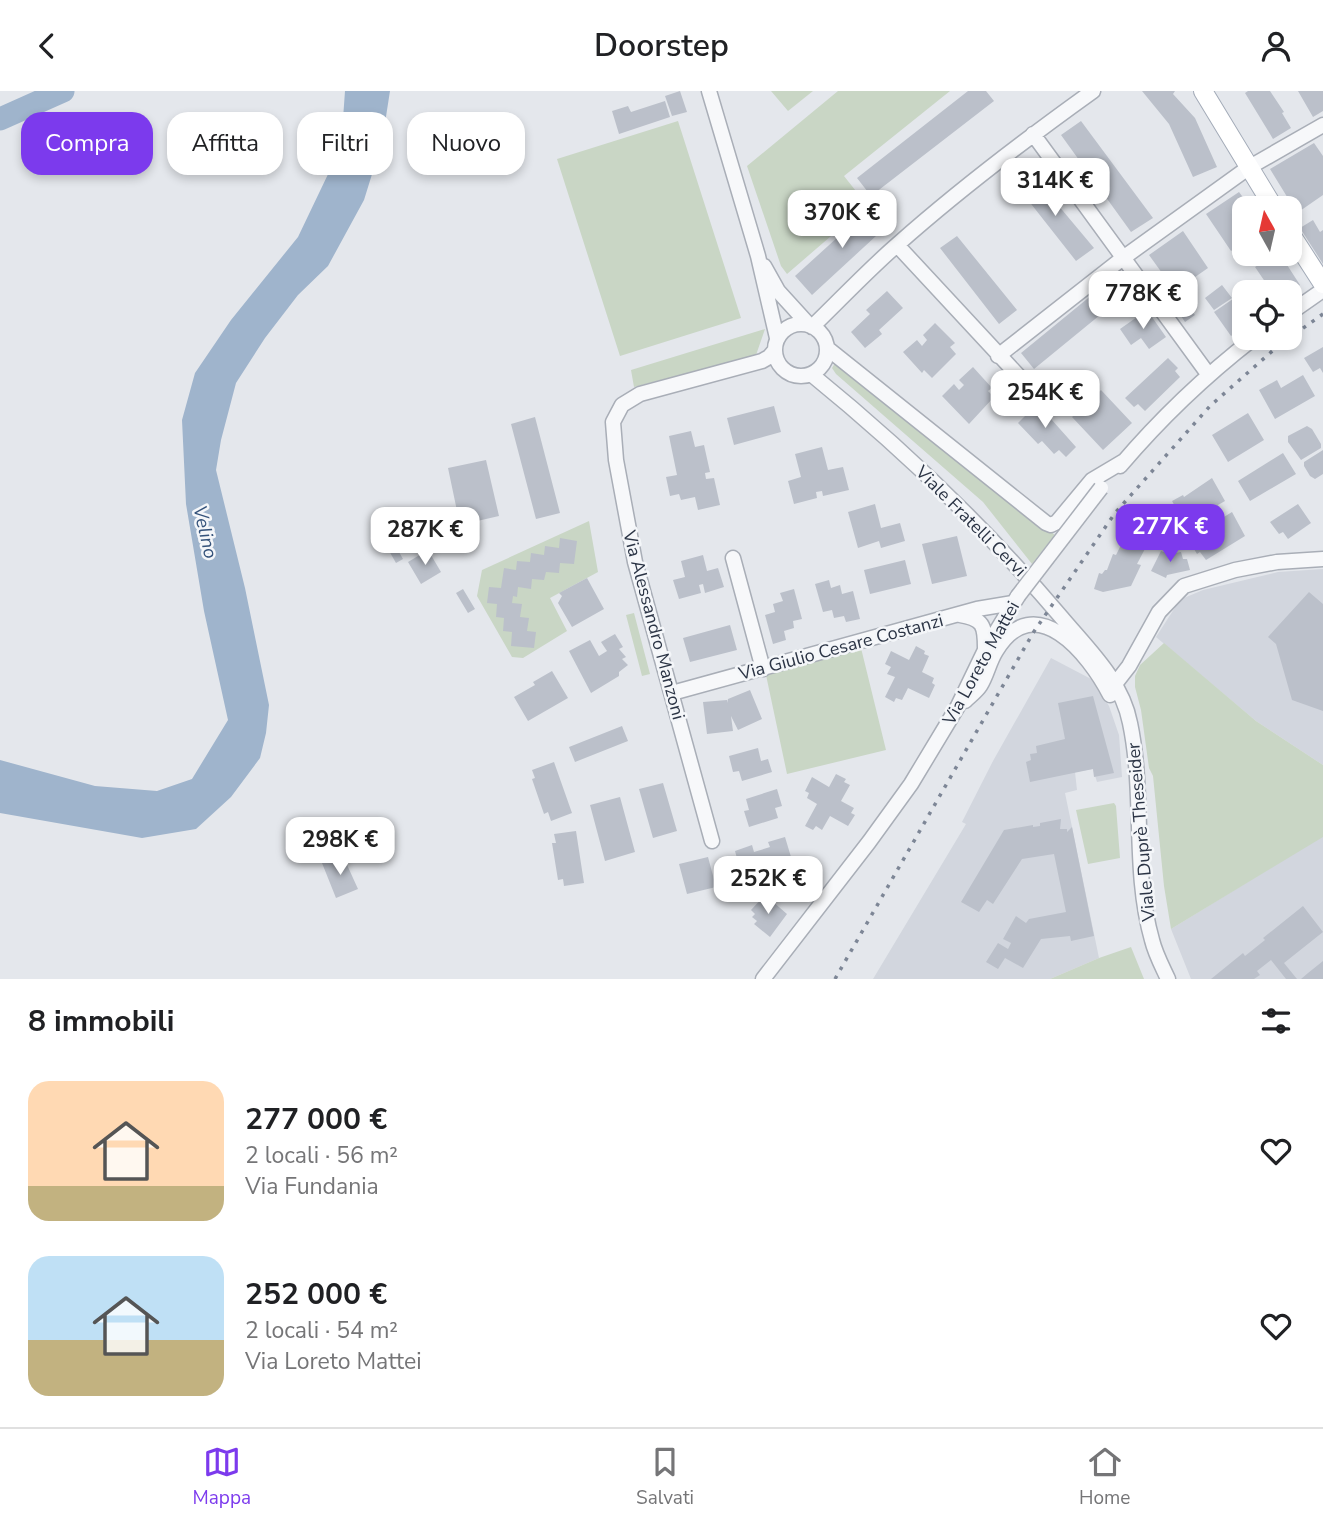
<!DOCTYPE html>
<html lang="it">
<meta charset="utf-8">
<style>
body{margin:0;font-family:"Nunito Sans",sans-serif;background:#f6f6f6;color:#202124;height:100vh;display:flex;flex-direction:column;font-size:26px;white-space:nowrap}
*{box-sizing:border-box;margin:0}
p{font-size:23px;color:#757577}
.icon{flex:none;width:38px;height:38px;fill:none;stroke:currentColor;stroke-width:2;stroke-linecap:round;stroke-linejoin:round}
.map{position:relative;height:888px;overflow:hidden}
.sheet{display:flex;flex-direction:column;background:#fff;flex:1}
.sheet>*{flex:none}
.banner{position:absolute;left:21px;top:21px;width:700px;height:63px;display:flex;gap:14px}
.needle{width:46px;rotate:352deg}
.buttons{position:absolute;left:1232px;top:105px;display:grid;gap:14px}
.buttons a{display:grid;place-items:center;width:70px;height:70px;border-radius:14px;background:#fff;box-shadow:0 4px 10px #0003;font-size:35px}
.price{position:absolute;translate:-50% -60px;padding:0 16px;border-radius:14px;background:#fff;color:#222;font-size:23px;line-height:46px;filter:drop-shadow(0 2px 4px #0008)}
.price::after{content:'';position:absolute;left:50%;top:42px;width:21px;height:16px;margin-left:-10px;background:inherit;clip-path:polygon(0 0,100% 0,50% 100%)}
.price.on{background:#7c3aed;color:#fff}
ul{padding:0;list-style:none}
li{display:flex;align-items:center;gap:21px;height:175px;padding:0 28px}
li span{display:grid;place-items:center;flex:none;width:196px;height:140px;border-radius:21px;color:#555}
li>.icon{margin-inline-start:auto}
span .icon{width:84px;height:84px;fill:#fffc;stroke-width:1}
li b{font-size:30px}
h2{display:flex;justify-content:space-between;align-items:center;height:84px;padding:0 28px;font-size:30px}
.tag{padding:0 24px;border-radius:21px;background:#fff;box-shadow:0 4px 10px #0003;font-size:24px;line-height:63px}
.tag.on{background:#7c3aed;color:#fff}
header{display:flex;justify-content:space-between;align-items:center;height:91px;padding:0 28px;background:#fff;font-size:32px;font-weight:600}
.menu{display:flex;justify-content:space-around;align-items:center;height:98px;border-top:2px solid #e0e0e0;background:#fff;font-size:19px;color:#757577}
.menu a{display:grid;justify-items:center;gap:4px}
.menu .on{color:#7c3aed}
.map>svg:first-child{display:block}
.built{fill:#d2d6de}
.green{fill:#c9d6c5}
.water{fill:#9fb4cc}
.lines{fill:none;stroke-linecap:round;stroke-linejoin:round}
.river{stroke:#9fb4cc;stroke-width:23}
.building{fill:#bbc0ca}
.minor-casing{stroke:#a9aeb7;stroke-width:17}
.major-casing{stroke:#a3abb8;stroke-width:20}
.minor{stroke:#f7f8fa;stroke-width:14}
.major{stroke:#fff;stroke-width:18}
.rail{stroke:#7d8696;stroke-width:3.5;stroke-dasharray:3.5 7;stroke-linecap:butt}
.minor-bridge-casing{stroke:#a9aeb7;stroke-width:17;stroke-linecap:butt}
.minor-bridge{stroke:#f7f8fa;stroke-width:14}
.labels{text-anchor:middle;stroke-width:5;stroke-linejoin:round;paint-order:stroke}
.street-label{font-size:18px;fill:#2b3445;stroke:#f4f6f9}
.water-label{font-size:19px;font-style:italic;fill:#34527a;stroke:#f4f6f9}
</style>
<header><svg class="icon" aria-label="back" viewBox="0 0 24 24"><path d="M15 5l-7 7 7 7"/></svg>Doorstep<svg class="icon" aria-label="person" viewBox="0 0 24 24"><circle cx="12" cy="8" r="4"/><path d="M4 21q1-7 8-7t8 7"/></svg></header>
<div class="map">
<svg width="1323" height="888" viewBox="0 0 1323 888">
<rect width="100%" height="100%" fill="#e4e7ec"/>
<!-- built -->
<path class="built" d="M1323 478V674L1256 630 1156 546 1176 515 1184 507 1203 499 1278 481Z
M1051 567 1093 589 1109 615 1119 644 1122 686 1097 691 1093 678 1075 681 1077 699 1065 702 1099 867 1050 888H873L966 733 962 731 993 670Z
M1321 746H1323V888H1191L1171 838Z"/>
<!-- green -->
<path class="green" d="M771 0H813L788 20Z
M838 0H950L844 85 867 114 787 183 781 175 747 75Z
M678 30 741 227 620 265 557 68Z
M765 238 756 264 634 296 631 279Z
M837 269 1055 444 1032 473 983 411 836 283 832 277Z
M589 430 598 481 550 507 567 540 523 567 512 566 477 505 482 479Z
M634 522 650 583 642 585 626 524Z
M1164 552 1256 630 1323 674V746L1171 838 1164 795 1153 685 1149 677 1141 619 1135 596V585L1140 574Z
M861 557 886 659 787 683 766 584Z
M1114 712 1116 715 1120 767 1088 773 1076 719Z
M1131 856 1144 888H1050L1099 867Z"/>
<!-- water -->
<path class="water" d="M345 0H390L382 51 364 109 328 175 298 204 265 247 236 292 221 349 216 379 245 497 269 614 266 642 260 667 231 706 196 738 142 747 0 722V669L95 695 157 700 192 688 228 629 204 520 186 413 182 329 195 282 231 229 298 146 341 56Z"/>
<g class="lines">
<!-- river -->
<path class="river" d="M0 28 63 0"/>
</g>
<!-- building -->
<path class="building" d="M680 0 687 21 672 25 665 5Z
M968 0H986L994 10 871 105 857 87Z
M1142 0H1175L1173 3 1195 27 1217 76 1193 86 1169 33Z
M1248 0H1270L1284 21 1282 22 1291 37 1273 48 1245 2Z
M1298 0H1323V20L1313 26Z
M665 10 670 26 619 43 612 20 628 15 631 21Z
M1081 30 1153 127 1131 141 1061 44Z
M1314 52 1323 65V104L1297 122 1270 78Z
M1032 83 1094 157 1076 170 1017 95Z
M1239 101 1251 117H1244V150L1231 160 1206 123Z
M872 115 889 133 812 204 795 185Z
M1313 129 1320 141 1323 139V173L1300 137Z
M1183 140 1208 177 1175 200 1149 164Z
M957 145 1017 219 999 233 940 157Z
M1275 163H1280L1300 194 1290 201H1272L1255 176Z
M1120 181 1133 197 1034 278 1021 262Z
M1222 194 1232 207 1214 219 1205 207Z
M887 200 903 217 879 239 882 243 865 257 851 241 870 223 866 219Z
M1243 201 1244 235 1231 245 1214 221Z
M1188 215 1195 224 1185 231 1179 222Z
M1147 219 1166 246 1149 258 1141 247 1131 254 1120 238Z
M935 232 955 252 950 256 956 263 932 287 924 279 922 282 903 261 917 249 922 255 927 249 923 244Z
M1323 256V282L1320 277 1313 281 1304 267Z
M1168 267 1178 277 1175 280 1180 286 1145 320 1138 313 1134 316 1125 307Z
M973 276 992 297 988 300 994 306 969 333 942 305 954 293 959 299 964 294 959 289Z
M1303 284 1315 305 1275 328 1259 299 1277 289 1281 297Z
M1101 299 1132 332 1103 359 1072 326Z
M1035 310 1076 356 1066 366 1059 359 1054 363 1042 350 1038 353 1018 332 1026 324 1020 318Z
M774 315 781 341 734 354 727 327Z
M1248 322 1264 349 1228 371 1212 344Z
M535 326 560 422 536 428 511 333Z
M1307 335 1312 338 1321 353V357L1301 369 1288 351V345Z
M691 340 695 356 704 354 710 381 705 382 706 388 714 387 720 414 698 419 695 406 681 409 679 403 670 405 666 386 677 384 669 345Z
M822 356 828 379 843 376 849 399 823 405 822 400 816 401 817 407 794 413 788 390 801 386 795 363Z
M1323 359V383L1315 388 1310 385 1304 375V371Z
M1283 362 1296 383 1250 410 1238 390Z
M486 369 499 425 460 434 448 377Z
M1212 387 1225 410 1218 414 1219 417 1195 430 1194 428 1185 433 1172 410 1183 404 1184 406Z
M875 413 881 437 900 432 905 450 881 457 879 450 858 457 848 421Z
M1298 413 1311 432 1288 448 1283 441 1279 443 1270 431Z
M1141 421 1160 430 1151 454H1147L1137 473 1141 474 1131 495 1103 501 1094 498 1099 482 1102 483 1105 479H1107L1113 463 1116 464 1126 444 1129 445Z
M1232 421 1245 445 1206 469 1200 461 1197 463 1188 448Z
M422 432 432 450 427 453 417 435Z
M395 433 401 444 393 449 394 452 389 455 381 441Z
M413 441 419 452 408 458 402 447Z
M957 445 967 485 932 493 922 453Z
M560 447 577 450 574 473 560 472 559 482 546 481 544 489 532 488 531 498 518 496 517 506 513 505 512 512 522 513 520 526 529 527 527 540 536 541 534 557 511 555 512 541 503 540 504 527 496 526 497 513 487 512 489 496 501 497 504 477 516 479 517 470 530 471 531 462 544 464 545 455 559 457Z
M395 454 403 468 396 472 388 458Z
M428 459 441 481 421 493 408 471Z
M1161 460 1169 463 1181 461 1183 468H1187L1190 479 1167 484 1166 487 1151 480Z
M703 464 707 480 718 477 724 496 705 502 703 493 699 494 701 502 679 508 673 489 685 486 681 470Z
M905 469 911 493 870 503 864 479Z
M587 487 604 518 572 536 558 512 562 505 559 502Z
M829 489 831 497 840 494 842 503 853 500 860 528 846 531 844 525 834 527 832 519 823 521 815 493Z
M463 498 475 518 468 522 456 502Z
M794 498 802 528 793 530 794 537 784 540 786 549 773 553 765 524 775 521 773 513 783 510 780 502Z
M1309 501 1323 513V620L1292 609 1276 553 1268 546Z
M730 534 737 559 690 571 683 547Z
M615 543 623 556 619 558 626 566 622 568 628 574 619 581V585L591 602 569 560 590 549 599 565 607 560 601 551Z
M916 555 925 560 924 563 929 565 922 581 934 587 932 592 935 594 929 607 908 597 902 609 896 607 894 611 885 606 895 586 887 583 891 576 885 573 891 560 909 569Z
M552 580 568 607 528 630 514 606 535 594 533 591Z
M750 599 762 628 738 639 731 625 733 640 707 643 703 611 727 609V612L728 608Z
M1093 605 1114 682 1094 686 1093 678 1030 691 1026 671 1031 669 1030 663 1037 662 1036 655 1065 648 1058 612Z
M622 635 628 650 575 671 569 656Z
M758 657 761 670 768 668 772 681 742 690 739 680 733 681 729 665Z
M554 671 572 722 551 730 548 721 544 723 532 688 535 687 532 679Z
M836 683 846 688 844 691 850 694 841 710 854 717 851 722 855 724 848 735 830 725 822 739 816 735 813 739 805 735 817 713 807 707 809 702 805 700 812 686 829 696Z
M663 692 677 740 653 747 639 698Z
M777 698 782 715 775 717 778 727 749 736 744 720 749 719 746 708Z
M620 706 635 761 605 770 590 714Z
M1061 728 1060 738H1067V741L1072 736 1094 845 1071 850 1070 845 1041 848 1023 877 1005 867 998 878 986 871 998 852 1008 858 1011 852 1003 848 1016 825 1026 832 1029 828 1066 821 1054 763 1022 768 993 813 987 809 979 821 961 811 1004 739 1033 734V736L1040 735V732Z
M366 734 374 756 351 765 343 742Z
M576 740 584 792 564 795 563 788 558 789 552 752H556L554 743Z
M785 746 791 766 741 782 735 760 752 754 754 761 770 756 768 751Z
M343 765 358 798 336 807 322 772Z
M708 766 716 796 687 803 679 773Z
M765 804 787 823 770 846 754 833 757 830 752 826 755 823 751 819Z
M1303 815 1323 841 1284 872 1297 888H1286L1271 869 1257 880 1260 884 1254 888H1211L1243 862 1245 865 1265 849 1263 847Z
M1323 870V888H1301L1308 882Z"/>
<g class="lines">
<defs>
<path id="minor" d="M709 0 758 165 777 247
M1033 43 1208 283
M897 154 1027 294
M764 175 778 200 809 234
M1290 222 1323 199
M775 259a26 26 0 1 1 52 0a26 26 0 1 1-52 0Z
M812 236C841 208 868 179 898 153 960 98 1026 48 1093 0
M827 257 1046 432 1051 434 1057 431 1092 389 1124 370
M998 265 1123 167 1248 77 1323 34
M811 283C902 357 986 437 1062 527 1089 559 1122 590 1130 632 1145 703 1132 779 1152 849 1155 862 1162 875 1168 888
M1120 375C1160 328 1205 285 1254 247
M733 467 763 578
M960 524C983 528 985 534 985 557
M1115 593 1129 575 1159 521 1184 495 1235 479 1277 471 1323 468
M672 602 977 518 1013 512
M965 610C970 605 977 600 980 595 987 584 989 571 996 560 1035 496 1089 563 1110 604
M712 750 635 471 616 369 613 331 622 314 640 303 762 270 769 266 775 259
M763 888 869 751 911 693 958 615 985 559 1018 505"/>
<path id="major" d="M1203 0 1274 117
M1290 142 1323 193"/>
</defs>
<!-- minor casing -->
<use href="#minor" class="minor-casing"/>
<!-- major casing -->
<use href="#major" class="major-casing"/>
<!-- minor -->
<use href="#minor" class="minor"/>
<!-- major -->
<use href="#major" class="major"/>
<!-- rail -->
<path class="rail" d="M835 888 1033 542 1115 422 1210 315 1278 255 1323 223"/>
<defs>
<path id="minor-bridge" d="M1018 505 1101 397"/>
</defs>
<!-- minor-bridge casing -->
<use href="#minor-bridge" class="minor-bridge-casing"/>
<!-- minor-bridge -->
<use href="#minor-bridge" class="minor-bridge"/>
</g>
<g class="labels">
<!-- street labels -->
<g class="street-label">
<text transform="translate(971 430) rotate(45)" y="6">Viale Fratelli Cervi</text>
<text transform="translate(654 534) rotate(75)" y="6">Via Alessandro Manzoni</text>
<text transform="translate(841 556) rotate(-15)" y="6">Via Giulio Cesare Costanzi</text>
<text transform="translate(981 572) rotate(-61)" y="6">Via Loreto Mattei</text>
<text transform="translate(1141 741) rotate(-95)" y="6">Viale Duprè Theseider</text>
</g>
<!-- water labels -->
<g class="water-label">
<text transform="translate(206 441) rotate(77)" y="7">Velino</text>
</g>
</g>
</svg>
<div class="buttons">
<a><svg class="needle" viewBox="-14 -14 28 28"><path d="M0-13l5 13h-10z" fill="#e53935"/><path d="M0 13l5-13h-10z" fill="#757577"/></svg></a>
<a><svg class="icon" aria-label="locate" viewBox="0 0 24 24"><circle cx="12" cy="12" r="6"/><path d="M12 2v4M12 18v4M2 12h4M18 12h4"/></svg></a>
</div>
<b class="price" style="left:1055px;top:127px">314K €</b>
<b class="price" style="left:842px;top:159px">370K €</b>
<b class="price" style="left:1143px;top:240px">778K €</b>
<b class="price" style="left:1045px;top:339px">254K €</b>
<b class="price on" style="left:1170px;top:473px">277K €</b>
<b class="price" style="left:425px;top:476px">287K €</b>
<b class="price" style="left:340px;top:786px">298K €</b>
<b class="price" style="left:768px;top:825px">252K €</b>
<div class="banner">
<a class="tag on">Compra</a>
<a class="tag">Affitta</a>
<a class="tag">Filtri</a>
<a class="tag">Nuovo</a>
</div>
</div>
<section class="sheet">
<h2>8 immobili<svg class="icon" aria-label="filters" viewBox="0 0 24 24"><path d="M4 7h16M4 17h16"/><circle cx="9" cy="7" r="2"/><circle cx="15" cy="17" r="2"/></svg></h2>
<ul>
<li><span style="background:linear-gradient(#ffd9b3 75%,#c2b280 0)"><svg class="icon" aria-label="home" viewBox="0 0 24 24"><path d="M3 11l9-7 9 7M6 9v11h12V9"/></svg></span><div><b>277 000 €</b><p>2 locali · 56 m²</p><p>Via Fundania</p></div><svg class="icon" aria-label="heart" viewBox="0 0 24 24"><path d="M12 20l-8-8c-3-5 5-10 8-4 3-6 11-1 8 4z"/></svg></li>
<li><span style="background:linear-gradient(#bfe0f5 60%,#c2b280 0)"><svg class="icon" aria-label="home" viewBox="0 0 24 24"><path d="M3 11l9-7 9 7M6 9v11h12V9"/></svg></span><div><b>252 000 €</b><p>2 locali · 54 m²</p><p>Via Loreto Mattei</p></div><svg class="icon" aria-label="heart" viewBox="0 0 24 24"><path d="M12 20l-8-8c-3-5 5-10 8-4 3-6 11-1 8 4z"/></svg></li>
</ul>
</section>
<nav class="menu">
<a class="on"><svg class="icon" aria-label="map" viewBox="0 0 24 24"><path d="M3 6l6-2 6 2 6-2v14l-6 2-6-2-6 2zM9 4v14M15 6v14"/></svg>Mappa</a>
<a><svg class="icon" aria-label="saved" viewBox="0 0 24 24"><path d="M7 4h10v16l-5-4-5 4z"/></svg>Salvati</a>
<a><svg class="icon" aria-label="home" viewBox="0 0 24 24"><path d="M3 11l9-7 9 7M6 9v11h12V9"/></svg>Home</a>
</nav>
